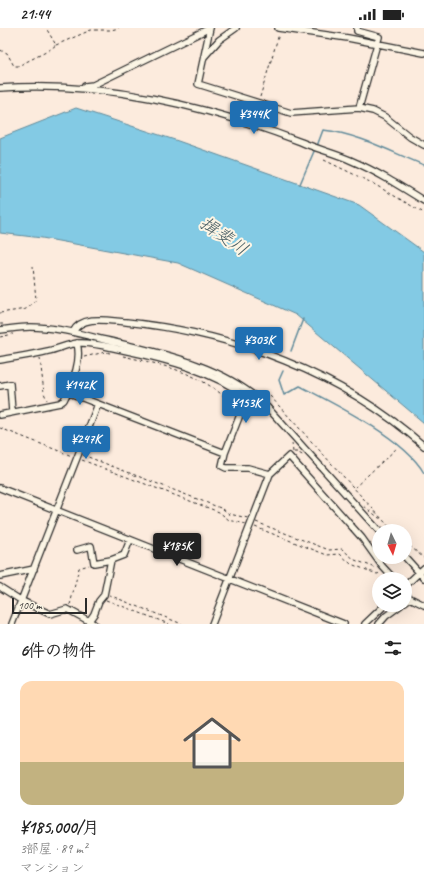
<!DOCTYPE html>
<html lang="ja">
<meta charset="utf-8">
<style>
body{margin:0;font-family:Caveat,"Klee One",sans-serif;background:#f2f2f2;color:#222;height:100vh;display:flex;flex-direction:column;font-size:15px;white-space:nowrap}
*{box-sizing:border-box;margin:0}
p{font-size:13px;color:#767676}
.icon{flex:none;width:22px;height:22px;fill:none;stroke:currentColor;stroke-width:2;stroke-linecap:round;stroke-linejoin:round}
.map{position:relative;height:596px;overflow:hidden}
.drawer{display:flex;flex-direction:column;background:#fff;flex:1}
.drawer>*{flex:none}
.needle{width:26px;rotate:175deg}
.fabs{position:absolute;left:372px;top:496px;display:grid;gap:8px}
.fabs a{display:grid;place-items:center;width:40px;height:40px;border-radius:50%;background:#fff;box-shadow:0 4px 16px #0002;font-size:20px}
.scale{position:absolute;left:12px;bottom:10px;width:75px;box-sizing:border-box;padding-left:4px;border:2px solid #2b2b2b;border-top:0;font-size:11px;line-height:14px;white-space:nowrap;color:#2b2b2b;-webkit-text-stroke:3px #fcf5e5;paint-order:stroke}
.price{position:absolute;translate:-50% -34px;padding:0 9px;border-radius:4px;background:#1f6fb2;color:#fff;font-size:13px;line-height:26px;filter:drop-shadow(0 1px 2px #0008)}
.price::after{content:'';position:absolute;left:50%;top:24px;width:12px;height:9px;margin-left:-6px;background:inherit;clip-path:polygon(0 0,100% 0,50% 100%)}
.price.on{background:#222;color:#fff}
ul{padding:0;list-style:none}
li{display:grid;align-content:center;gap:8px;height:212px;padding:0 20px}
li span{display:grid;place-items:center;height:124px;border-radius:12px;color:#555}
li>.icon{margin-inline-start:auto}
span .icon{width:72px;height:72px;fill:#fffc;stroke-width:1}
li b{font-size:17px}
h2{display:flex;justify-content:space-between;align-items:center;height:48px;padding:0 20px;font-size:17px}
.status{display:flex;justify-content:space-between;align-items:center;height:28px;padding:0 20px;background:#fff;direction:ltr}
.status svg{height:11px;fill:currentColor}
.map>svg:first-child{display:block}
.water{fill:#83cae4;stroke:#608a9a}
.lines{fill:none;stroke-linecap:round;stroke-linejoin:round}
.stream{stroke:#608a9a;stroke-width:1.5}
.minor-casing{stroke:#2b2b2b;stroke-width:8}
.path{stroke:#2b2b2b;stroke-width:1;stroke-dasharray:3 3;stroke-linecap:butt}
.minor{stroke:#fcf5e5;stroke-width:5.5}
.labels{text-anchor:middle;stroke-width:4;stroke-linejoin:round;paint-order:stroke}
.water-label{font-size:18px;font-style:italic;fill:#455b62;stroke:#fcf5e5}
</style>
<div class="status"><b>21:44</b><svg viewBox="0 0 49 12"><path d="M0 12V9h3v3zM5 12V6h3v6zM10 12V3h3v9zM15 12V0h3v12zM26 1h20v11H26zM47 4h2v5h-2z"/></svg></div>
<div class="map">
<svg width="424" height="596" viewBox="0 0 424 596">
<rect width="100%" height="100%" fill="#fcebdd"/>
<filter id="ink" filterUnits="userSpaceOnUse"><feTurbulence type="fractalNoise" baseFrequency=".025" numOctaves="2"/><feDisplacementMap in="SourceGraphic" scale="8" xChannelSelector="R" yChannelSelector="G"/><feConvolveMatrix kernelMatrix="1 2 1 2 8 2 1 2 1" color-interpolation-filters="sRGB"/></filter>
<g filter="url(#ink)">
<!-- water -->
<path class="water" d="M76 80 178 113 359 177 424 224V395L296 287 178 235 42 210 0 205V110Z"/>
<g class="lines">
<!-- stream -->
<path class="stream" d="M317 118 323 102C359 106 391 124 424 137
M300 156 315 121
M291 323 303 291
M283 343 279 352 284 367 300 358C335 376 405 411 424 445"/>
<defs>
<path id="minor" d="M210 0 198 56 291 85 359 80 373 83 385 89 410 109 424 117
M278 0 348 10 424 25
M357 0V3L379 9 359 80
M204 29 219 12 236 0
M85 58 93 57 210 0
M0 60C104 53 204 77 301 114 317 121 334 125 350 132 376 143 400 158 424 173
M0 302C10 301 20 299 30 299 56 299 81 306 105 312 161 325 224 337 267 379L379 503
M73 304C82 286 110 293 126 294 234 305 342 345 424 418
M0 332C16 329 32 327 48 323 58 321 68 316 78 315 93 314 108 319 123 322 166 331 213 343 248 370
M0 358 10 356 12 384
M67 364 225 425
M264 380 248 370 245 374 225 425 222 438 226 440H248L270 446
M0 387 60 375 64 372C72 354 82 335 77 315
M0 460 344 596
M77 522 91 518 94 535 111 532
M405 529 424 550
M0 548 34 541
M405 558 424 540
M0 559 22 573 50 586 67 581 89 593
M406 565 410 570 424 577
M405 574 410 570
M12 596 98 376
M94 596 89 593 94 586 99 573 104 567 111 532 124 527 130 512
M212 596 270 446 289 428 362 510 382 538 394 551
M365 596 385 577
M379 596 386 588 401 577"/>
</defs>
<!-- minor casing -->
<use href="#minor" class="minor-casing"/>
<!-- path -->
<path class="path" d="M56 17 91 2H111L119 0
M0 22 7 25 14 38H18L48 23 56 17 46 0
M260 69 279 6
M324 132 372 155 424 185
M0 285 26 281 36 272 33 238
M0 296H5
M0 309 13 306
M123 328C153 335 185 341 210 358 220 364 228 372 236 380
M84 329 105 324 110 325
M40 330 44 365 47 372
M270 368 393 503
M0 400 72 428
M292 415 293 424
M294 424H297L304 428
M83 427 223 481 229 486 248 490
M82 432 219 484 229 492 246 496
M354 460 397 420
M364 478 379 490H381
M256 494 329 522 342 521 355 532 376 540
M255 499 327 527 340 526 351 536 377 546 380 545
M405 514 424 530
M109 567 182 596
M106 572 169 596
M70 577 79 540 89 537"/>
<!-- minor -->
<use href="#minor" class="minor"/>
</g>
</g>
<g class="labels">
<!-- water labels -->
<g class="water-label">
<text transform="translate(224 208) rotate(35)" y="6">揖斐川</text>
</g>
</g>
</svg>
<div class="fabs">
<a><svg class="needle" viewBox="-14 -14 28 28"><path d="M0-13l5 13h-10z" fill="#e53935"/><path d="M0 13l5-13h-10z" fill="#767676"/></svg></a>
<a><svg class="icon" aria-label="layers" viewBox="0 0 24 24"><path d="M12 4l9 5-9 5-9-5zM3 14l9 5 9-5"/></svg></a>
</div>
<div class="scale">100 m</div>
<b class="price" style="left:254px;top:107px">¥344K</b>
<b class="price" style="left:259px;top:333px">¥303K</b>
<b class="price" style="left:80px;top:378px">¥142K</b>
<b class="price" style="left:246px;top:396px">¥153K</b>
<b class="price" style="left:86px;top:432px">¥247K</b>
<b class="price on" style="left:177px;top:539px">¥185K</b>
</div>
<section class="drawer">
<h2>6件の物件<svg class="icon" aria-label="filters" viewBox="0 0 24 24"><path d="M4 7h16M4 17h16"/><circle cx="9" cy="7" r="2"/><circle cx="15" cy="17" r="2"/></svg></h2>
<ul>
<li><span style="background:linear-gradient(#ffd9b3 65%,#c2b280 0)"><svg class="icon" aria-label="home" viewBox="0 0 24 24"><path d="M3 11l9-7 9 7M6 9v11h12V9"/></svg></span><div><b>¥185,000/月</b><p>3部屋 · 89 m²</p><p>マンション</p></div></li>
</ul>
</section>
